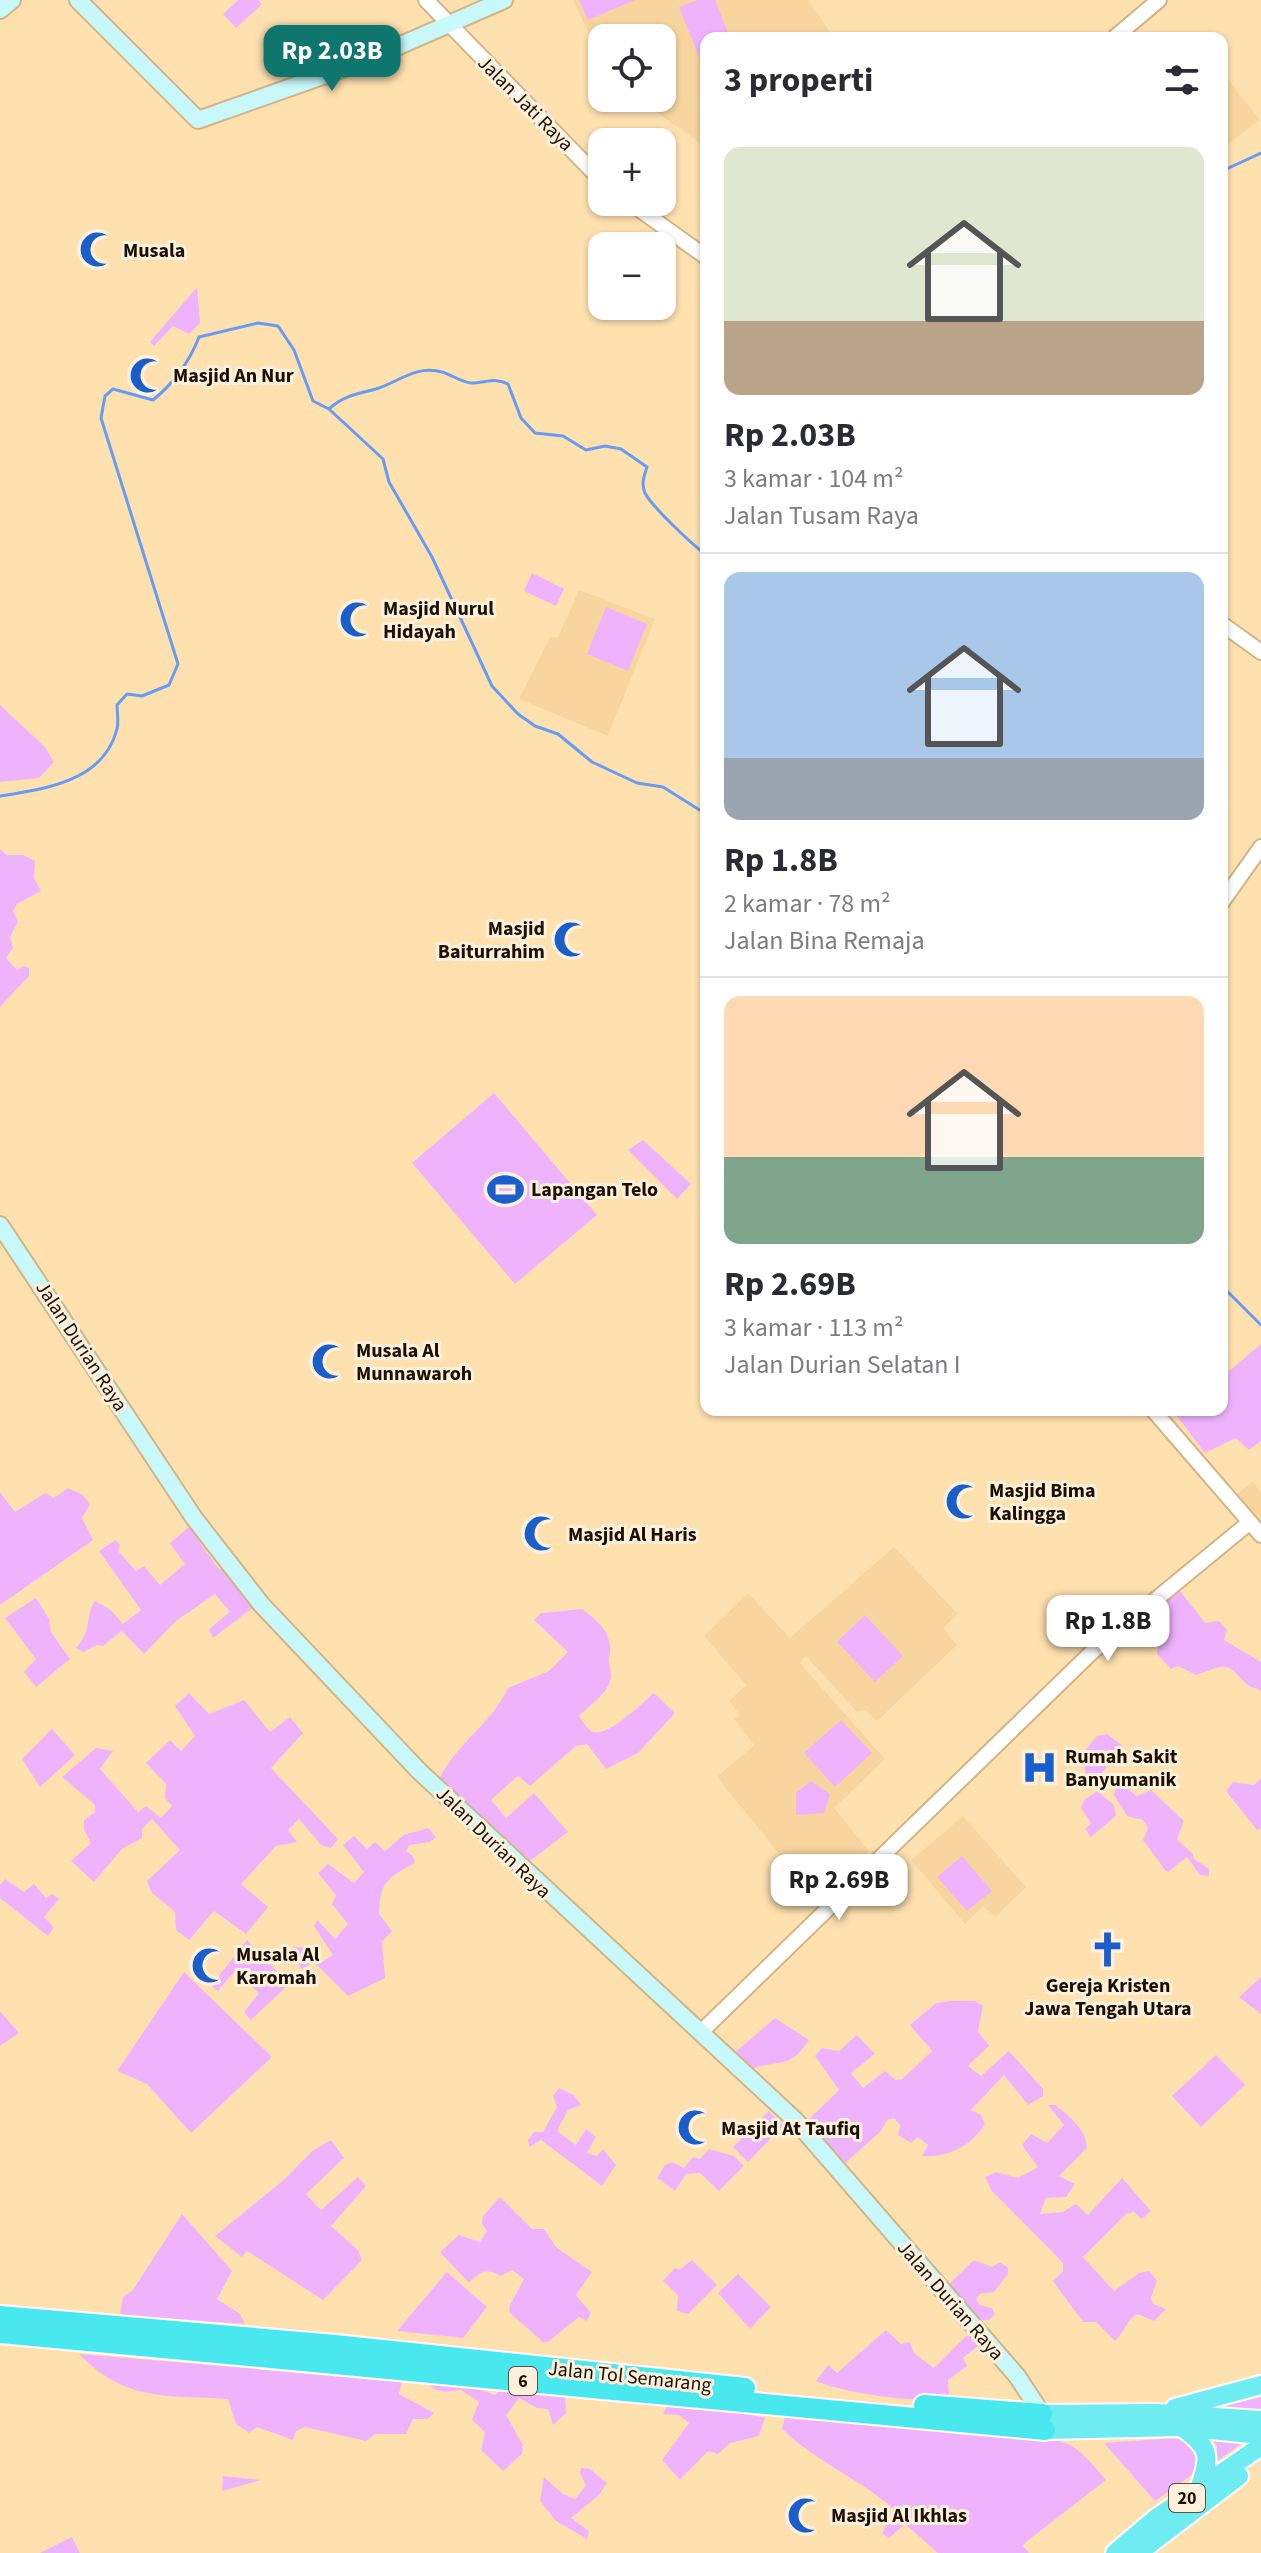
<!DOCTYPE html>
<html lang="id">
<meta charset="utf-8">
<style>
body{margin:0;font-family:"Source Sans 3",sans-serif;background:#f7f7f7;color:#2b2b33;height:100vh;display:flex;flex-direction:column;font-size:30px;white-space:nowrap}
*{box-sizing:border-box;margin:0}
p{font-size:26px;color:#7c7c81}
.icon{flex:none;width:44px;height:44px;fill:none;stroke:currentColor;stroke-width:2;stroke-linecap:round;stroke-linejoin:round}
.map{position:relative;flex:1;overflow:hidden}
.panel{position:absolute;left:700px;top:32px;width:528px;height:1384px;display:flex;flex-direction:column;background:#fff;border-radius:16px;box-shadow:0 2px 6px #0004}
.panel>*{flex:none}
.fabs{position:absolute;left:588px;top:24px;display:grid;gap:16px}
.fabs a{display:grid;place-items:center;width:88px;height:88px;border-radius:16px;background:#fff;box-shadow:0 2px 6px #0004;font-size:40px}
.price{position:absolute;translate:-50% -68px;padding:0 18px;border-radius:16px;background:#fff;color:#222;font-size:26px;line-height:52px;filter:drop-shadow(0 2px 4px #0008)}
.price::after{content:'';position:absolute;left:50%;top:48px;width:24px;height:18px;margin-left:-12px;background:inherit;clip-path:polygon(0 0,100% 0,50% 100%)}
.price.active{background:#0f766e;color:#fff}
ul{padding:0;list-style:none}
li{display:grid;align-content:center;gap:16px;height:424px;padding:0 24px}
li+li{border-top:2px solid #e1e1e2}
li span{display:grid;place-items:center;height:248px;border-radius:16px;color:#555}
li>.icon{margin-inline-start:auto}
span .icon{width:144px;height:144px;fill:#fffc;stroke-width:1}
li b{font-size:34px}
h2{display:flex;justify-content:space-between;align-items:center;height:96px;padding:0 24px;font-size:34px}
.map>svg:first-child{display:block}
.built{fill:#f8d59f}
.green{fill:#efb3fd}
.lines{fill:none;stroke-linecap:round;stroke-linejoin:round}
.stream{stroke:#669cf4;stroke-width:3}
.tertiary-casing{stroke:#d2b585;stroke-width:18}
.secondary-casing{stroke:#d2b585;stroke-width:20}
.trunk-casing{stroke:#fff;stroke-width:22}
.motorway-casing{stroke:#fff;stroke-width:24}
.tertiary{stroke:#fff;stroke-width:14}
.secondary{stroke:#c8f8fa;stroke-width:16}
.trunk{stroke:#6eecf2;stroke-width:18}
.motorway{stroke:#49e7ee;stroke-width:20}
.labels{text-anchor:middle;stroke-width:6;stroke-linejoin:round;paint-order:stroke}
.shield{fill:#fdf1de;stroke:#5f5443;stroke-width:2}
.shield-label{font-size:18px;font-weight:bold;fill:#1b1001}
.street-label{font-size:20px;fill:#1b1001;stroke:#fdf1de}
.poi-label{font-size:20px;font-weight:bold;fill:#1b1001;stroke:#fdf1de;text-anchor:start}
</style>
<div class="map">
<svg width="1261" height="2553" viewBox="0 0 1261 2553">
<rect width="100%" height="100%" fill="#ffe1b0"/>
<!-- built -->
<path class="built" d="M573 0H809L834 38H706V147L636 98H662V38H602V61Z
M1222 72 1260 120 1222 149Z
M579 590 655 619 608 736 519 699 550 637H558Z
M1253 1481 1261 1491V1528L1235 1496Z
M894 1547 958 1614 943 1628 957 1645 877 1721 865 1710 857 1712 806 1656 800 1663 885 1759 834 1808 869 1851 822 1896 780 1855 717 1777 754 1745 734 1719 740 1715 729 1701 746 1685 704 1636 748 1593 790 1638Z
M963 1816 1026 1887 995 1917 983 1906 965 1924 911 1860Z"/>
<!-- green -->
<path class="green" d="M238 0H258L262 4 236 28 223 14Z
M579 0H635L588 20Z
M698 0H715L730 38H706V74L679 7Z
M197 287 200 323 189 334 173 326 154 346 150 342Z
M532 573 564 589 556 606 524 591Z
M606 607 647 624 628 671 587 654Z
M0 705 45 747 54 762 39 778 0 782Z
M0 849 7 855H23L35 861 34 878 41 891 17 904 13 911 18 922 10 937 13 948 6 958 17 970 24 966 29 968V976L0 1007Z
M494 1093 597 1215 515 1284 412 1163Z
M643 1140 691 1184 677 1199 628 1150Z
M1261 1344V1441L1249 1450 1236 1438 1205 1453 1177 1416 1184 1410H1222V1377Z
M68 1488 83 1495 90 1505 82 1518 93 1540 0 1605V1492L15 1512 45 1493 54 1498Z
M189 1527 217 1567 234 1578 255 1606 213 1638 209 1629 230 1612 215 1594 176 1621 144 1654 122 1631 103 1646 97 1645 83 1652 76 1648C93 1629 84 1618 95 1601L111 1610 123 1624 141 1610 99 1551 116 1540 120 1545 118 1551 136 1571 144 1566 160 1585 185 1564 170 1543Z
M1173 1589 1181 1592 1205 1623 1219 1621 1227 1630 1224 1640 1261 1662V1691C1255 1687 1250 1688 1245 1683 1223 1658 1224 1667 1196 1675L1178 1666 1171 1669 1157 1654 1159 1635 1145 1614Z
M36 1598 49 1619 51 1632 70 1659 36 1687 24 1672 36 1659 5 1618Z
M582 1609C601 1623 614 1635 609 1659 608 1665 612 1671 611 1677 610 1692 589 1706 579 1716 582 1720 587 1728 591 1731 606 1740 642 1703 654 1693L675 1713 638 1753 606 1769 587 1744 576 1746 530 1786 518 1776 491 1800 506 1818 534 1793 568 1832 526 1864 439 1780C455 1744 492 1724 508 1688L549 1671 568 1652 534 1620 541 1613Z
M865 1615 903 1656 875 1682 837 1642Z
M189 1693 209 1714 244 1700 270 1732 290 1717 303 1733 271 1768 338 1839 331 1848 321 1845 299 1819 288 1830 297 1842 276 1846 241 1884 268 1907 246 1934 214 1911 189 1940 176 1930 175 1912 151 1892 147 1881 180 1850 152 1819 142 1829V1838L122 1849 94 1882 71 1861 91 1843 84 1830V1820L95 1812V1805L62 1777 96 1748 113 1751 100 1769 138 1812 146 1806 161 1818 172 1806 165 1798 166 1784 146 1763 170 1740 181 1751 195 1736 175 1706Z
M841 1720 872 1753 835 1787 804 1753Z
M52 1729 75 1755 40 1787 22 1759Z
M1107 1734 1124 1747 1098 1777 1087 1780 1082 1754 1097 1736Z
M1261 1778V1828L1257 1830 1226 1791 1233 1782 1254 1785Z
M1117 1779 1136 1796 1151 1790 1184 1821 1177 1839 1193 1854V1858L1209 1869V1876L1200 1875 1187 1857 1168 1872 1165 1870 1143 1840 1148 1828 1143 1820 1127 1816 1114 1795Z
M811 1781 830 1794 824 1813 796 1815V1793Z
M1097 1791 1114 1805 1116 1816 1091 1837 1085 1829 1091 1823 1081 1808 1084 1800Z
M428 1828 436 1837 430 1842 409 1845 406 1851 413 1856 415 1863C387 1878 380 1882 379 1914L392 1931 382 1942 385 1978 348 1996 314 1962 302 1969 289 1953 294 1947 309 1948 320 1963 333 1955 314 1926 317 1920 335 1939 348 1924 332 1904 336 1895 318 1873 328 1864 354 1883 364 1872 343 1845 354 1836 367 1849 375 1842 385 1851 404 1835Z
M962 1856 992 1891 967 1911 937 1877Z
M5 1879 24 1892 34 1884 46 1898 52 1894 59 1899 44 1917 54 1927 48 1936 0 1898V1885Z
M247 1940 289 1984 251 2020 244 2012 259 1993 234 1972 218 1991 211 1986Z
M184 1972 272 2057 191 2133 147 2084 117 2071Z
M1261 1977V2014L1239 1997Z
M949 2001H975L983 2006 978 2031 989 2046 968 2066 981 2076 1009 2051 1043 2089V2096L1028 2105 1004 2075 971 2110 981 2115 985 2124C972 2146 947 2158 922 2156L928 2145 918 2137 911 2143 898 2135 900 2125 894 2118 887 2120 880 2132 842 2166 805 2123 839 2090 815 2056 822 2048 839 2051 857 2035 875 2054 851 2073 863 2088 885 2071 896 2080 902 2079 932 2051 910 2025 936 2003Z
M0 2011 19 2033 0 2046Z
M775 2018 809 2040C790 2070 779 2059 751 2069L733 2054Z
M1216 2055 1245 2085 1201 2127 1172 2096Z
M559 2088 574 2095 581 2105 568 2110 557 2131 576 2145 586 2129 596 2137 587 2153 597 2156 603 2149 616 2165 602 2186 541 2140 529 2147 528 2140 534 2132H543L557 2107 553 2096Z
M1048 2105H1055C1068 2115 1087 2130 1087 2148L1059 2176 1075 2184 1066 2197 1046 2198 1040 2214 1063 2212 1076 2204 1088 2215 1122 2178 1151 2211 1142 2219 1134 2212 1126 2214 1083 2257 1114 2291 1139 2273 1149 2271 1157 2281 1151 2298 1153 2304 1166 2309 1154 2321 1137 2314C1125 2322 1125 2332 1115 2341L1096 2322H1083L1053 2281 1063 2271V2263L991 2190 985 2177 996 2172 1018 2178 1038 2167 1022 2145 1031 2134 1047 2143 1064 2125Z
M769 2111 783 2126 748 2162 733 2147Z
M331 2140 344 2158 306 2194 321 2210 358 2177 366 2186 331 2226 358 2250 362 2260 323 2300 247 2251 242 2257 215 2236 286 2178 311 2152Z
M709 2149 734 2156 744 2166 719 2191 700 2173 686 2174 675 2191 657 2178 665 2165 672 2162 684 2168 693 2157 700 2159Z
M500 2197 532 2229H544L556 2247 592 2272 576 2295 591 2313 587 2321 579 2317 548 2342H543L510 2313 509 2307 524 2279 512 2270 501 2276C485 2268 481 2271 469 2283L440 2252 459 2235 480 2242 487 2231 482 2224 483 2216Z
M182 2214 232 2271 217 2299 240 2314 245 2324 120 2315 123 2297 133 2290Z
M692 2260 717 2285 688 2314 677 2311 678 2295 663 2281 675 2268 679 2270Z
M974 2260 992 2267 1000 2262 1008 2268V2274L994 2292 980 2294 976 2300 980 2305 992 2308 995 2314 989 2320H977L947 2286Z
M447 2272 487 2307 463 2338 397 2331Z
M738 2274 771 2307 750 2329 718 2293Z
M886 2330 901 2344 910 2342 914 2353 934 2368 966 2336H975L978 2346 963 2358 967 2366 948 2380 949 2395C928 2407 840 2392 816 2381L828 2365 837 2373Z
M79 2354 402 2381 399 2394 434 2413 428 2419H413L406 2434H375L366 2441 305 2427 296 2431 293 2440 257 2427 249 2433 236 2424 228 2399C166 2395 126 2402 79 2354Z
M434 2381 471 2386 495 2395 503 2387 565 2397 566 2413 553 2425 548 2409 537 2408 519 2398 506 2415 523 2445 522 2454 503 2471 481 2450 485 2432 472 2420 479 2402 461 2390C449 2391 443 2394 431 2387Z
M1261 2397V2417L1201 2410Z
M667 2406 725 2409 765 2418 759 2436 730 2443 718 2454 708 2451 680 2480 662 2460 689 2423 679 2415 663 2414Z
M785 2417 1020 2439C1069 2437 1075 2443 1106 2480L1026 2542 1023 2546 1029 2553H938L905 2524 889 2538 882 2533 895 2510C860 2479 815 2461 782 2429Z
M1176 2438 1196 2446 1200 2469 1155 2501 1104 2443Z
M1211 2438 1245 2441 1216 2462 1217 2446Z
M581 2468 590 2469 607 2483 599 2495 571 2518 589 2531 587 2539 556 2521 540 2501 544 2477 563 2494 575 2499 586 2485 580 2473Z
M223 2476 261 2480 222 2491Z
M72 2537 80 2553H40Z"/>
<g class="lines">
<!-- stream -->
<path class="stream" d="M1222 171 1261 153
M330 408C345 395 358 394 376 389 399 382 415 365 442 372 452 375 461 382 471 383 485 383 496 377 508 384L521 418 535 433 563 436 586 450 605 446 621 449 647 467C644 476 641 484 645 493 652 507 693 545 706 555
M0 796C46 789 104 781 117 729 119 722 117 713 117 705L127 694 142 696 169 685 178 664 101 418 105 396 113 389 153 400C173 384 190 361 199 337L258 323 278 326 294 350 313 401 329 409 383 459 389 482 432 557 492 686 518 714 535 726 558 734 592 762 637 783 663 787 706 814
M1222 1286 1261 1325"/>
<defs>
<path id="tertiary" d="M426 0 602 181
M1114 38 1159 0
M629 202 706 257
M1222 624 1261 652
M1222 902 1261 847
M1153 1410 1261 1535
M702 2031 1092 1652 1250 1522"/>
<path id="secondary" d="M78 0 198 120 362 62 504 0
M0 10 12 0
M0 1225 194 1518 261 1604 419 1771 795 2120 1017 2376 1042 2414 1044 2424"/>
<path id="trunk" d="M1175 2408 1261 2385
M1042 2414 1157 2413 1261 2420
M1181 2427C1212 2448 1211 2458 1198 2491
M1045 2430 1181 2427 1261 2435
M1115 2553 1155 2519 1261 2446
M1138 2553 1239 2476"/>
<path id="motorway" d="M0 2316 335 2345 745 2388
M0 2333 1045 2430
M924 2405 1042 2414"/>
</defs>
<!-- tertiary casing -->
<use href="#tertiary" class="tertiary-casing"/>
<!-- secondary casing -->
<use href="#secondary" class="secondary-casing"/>
<!-- trunk casing -->
<use href="#trunk" class="trunk-casing"/>
<!-- motorway casing -->
<use href="#motorway" class="motorway-casing"/>
<!-- tertiary -->
<use href="#tertiary" class="tertiary"/>
<!-- secondary -->
<use href="#secondary" class="secondary"/>
<!-- trunk -->
<use href="#trunk" class="trunk"/>
<!-- motorway -->
<use href="#motorway" class="motorway"/>
</g>
<!-- icons -->
<defs>
<symbol id="mosque-bare" viewBox="-9 -9 18 18"><path d="M3.5-4.9A6 6 0 1 0 3.5 4.9A5 5 0 1 1 3.5-4.9Z" fill="#195eca" stroke="#fdf1de" stroke-width="2.5" paint-order="stroke"/></symbol>
<symbol id="stadium-bare" viewBox="-9 -9 18 18"><path d="M0-5a6.5 5 0 1 0 0 10a6.5 5 0 1 0 0-10ZM-3.5-1.8h7v3.6h-7Z" fill="#195eca" stroke="#fdf1de" stroke-width="2.5" paint-order="stroke"/></symbol>
<symbol id="hospital-bare" viewBox="-9 -9 18 18"><path d="M-5-5h3v3.5h4V-5h3V5h-3V1.5h-4V5h-3Z" fill="#195eca" stroke="#fdf1de" stroke-width="2.5" paint-order="stroke"/></symbol>
<symbol id="church-bare" viewBox="-9 -9 18 18"><path d="M-1.2-6h2.4v3.5h3.3v2.4h-3.3V6h-2.4V-.1h-3.3v-2.4h3.3Z" fill="#195eca" stroke="#fdf1de" stroke-width="2.5" paint-order="stroke"/></symbol>
</defs>
<g fill-rule="evenodd">
<use href="#mosque-bare" x="72" y="224" width="51" height="51"/>
<use href="#mosque-bare" x="122" y="350" width="51" height="51"/>
<use href="#mosque-bare" x="332" y="594" width="51" height="51"/>
<use href="#mosque-bare" x="546" y="914" width="51" height="51"/>
<use href="#stadium-bare" x="480" y="1164" width="51" height="51"/>
<use href="#mosque-bare" x="304" y="1336" width="51" height="51"/>
<use href="#mosque-bare" x="938" y="1476" width="51" height="51"/>
<use href="#mosque-bare" x="516" y="1508" width="51" height="51"/>
<use href="#hospital-bare" x="1014" y="1742" width="51" height="51"/>
<use href="#church-bare" x="1082" y="1924" width="51" height="51"/>
<use href="#mosque-bare" x="184" y="1940" width="51" height="51"/>
<use href="#mosque-bare" x="670" y="2102" width="51" height="51"/>
<use href="#mosque-bare" x="780" y="2490" width="51" height="51"/>
</g>
<g class="labels">
<!-- shield labels -->
<g class="shield">
<rect x="509" y="2367" width="28" height="28" rx="6"/>
<rect x="1169" y="2484" width="36" height="28" rx="6"/>
</g>
<g class="shield-label">
<text x="523" y="2387">6</text>
<text x="1187" y="2504">20</text>
</g>
<!-- street labels -->
<g class="street-label">
<text transform="translate(526 103) rotate(45)" y="7">Jalan Jati Raya</text>
<text transform="translate(82 1346) rotate(57)" y="7">Jalan Durian Raya</text>
<text transform="translate(494 1842) rotate(44)" y="7">Jalan Durian Raya</text>
<text transform="translate(951 2300) rotate(49)" y="7">Jalan Durian Raya</text>
<text transform="translate(630 2376) rotate(6)" y="7">Jalan Tol Semarang</text>
</g>
<!-- poi labels -->
<g class="poi-label">
<text x="123" y="257">Musala</text>
<text x="173" y="382">Masjid An Nur</text>
<text x="383" y="615">Masjid Nurul<tspan x="383" dy="23">Hidayah</tspan></text>
<text x="545" y="935" text-anchor="end">Masjid<tspan x="545" dy="23">Baiturrahim</tspan></text>
<text x="531" y="1196">Lapangan Telo</text>
<text x="356" y="1357">Musala Al<tspan x="356" dy="23">Munnawaroh</tspan></text>
<text x="989" y="1497">Masjid Bima<tspan x="989" dy="23">Kalingga</tspan></text>
<text x="568" y="1541">Masjid Al Haris</text>
<text x="1065" y="1763">Rumah Sakit<tspan x="1065" dy="23">Banyumanik</tspan></text>
<text x="236" y="1961">Musala Al<tspan x="236" dy="23">Karomah</tspan></text>
<text x="1108" y="1992" text-anchor="middle">Gereja Kristen<tspan x="1108" dy="23">Jawa Tengah Utara</tspan></text>
<text x="721" y="2135">Masjid At Taufiq</text>
<text x="831" y="2522">Masjid Al Ikhlas</text>
</g>
</g>
</svg>
<div class="fabs">
<a><svg class="icon" aria-label="locate" viewBox="0 0 24 24"><circle cx="12" cy="12" r="6"/><path d="M12 2v4M12 18v4M2 12h4M18 12h4"/></svg></a>
<a>+</a>
<a>−</a>
</div>
<b class="price active" style="left:332px;top:93px">Rp 2.03B</b>
<b class="price" style="left:1108px;top:1663px">Rp 1.8B</b>
<b class="price" style="left:839px;top:1922px">Rp 2.69B</b>
<section class="panel">
<h2>3 properti<svg class="icon" aria-label="filters" viewBox="0 0 24 24"><path d="M4 7h16M4 17h16"/><circle cx="9" cy="7" r="2"/><circle cx="15" cy="17" r="2"/></svg></h2>
<ul>
<li><span style="background:linear-gradient(#dfe7d0 70%,#b9a48a 0)"><svg class="icon" aria-label="home" viewBox="0 0 24 24"><path d="M3 11l9-7 9 7M6 9v11h12V9"/></svg></span><div><b>Rp 2.03B</b><p>3 kamar · 104 m²</p><p>Jalan Tusam Raya</p></div></li>
<li><span style="background:linear-gradient(#a9c7e8 75%,#9aa5b1 0)"><svg class="icon" aria-label="home" viewBox="0 0 24 24"><path d="M3 11l9-7 9 7M6 9v11h12V9"/></svg></span><div><b>Rp 1.8B</b><p>2 kamar · 78 m²</p><p>Jalan Bina Remaja</p></div></li>
<li><span style="background:linear-gradient(#ffd9b3 65%,#7fa58c 0)"><svg class="icon" aria-label="home" viewBox="0 0 24 24"><path d="M3 11l9-7 9 7M6 9v11h12V9"/></svg></span><div><b>Rp 2.69B</b><p>3 kamar · 113 m²</p><p>Jalan Durian Selatan I</p></div></li>
</ul>
</section>
</div>
